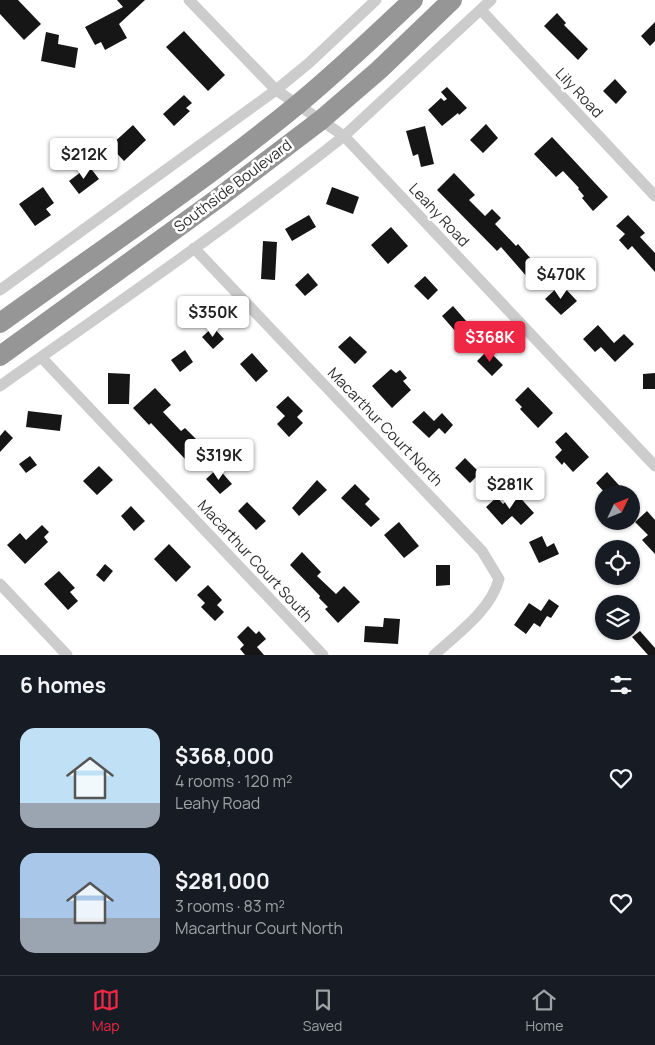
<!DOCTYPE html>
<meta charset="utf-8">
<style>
body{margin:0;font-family:Manrope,sans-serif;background:#20242c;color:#f1f3f6;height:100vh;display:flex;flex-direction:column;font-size:19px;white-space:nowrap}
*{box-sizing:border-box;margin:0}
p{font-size:16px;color:#9ea1a6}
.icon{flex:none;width:28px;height:28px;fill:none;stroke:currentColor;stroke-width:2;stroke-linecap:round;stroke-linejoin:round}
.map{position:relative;height:655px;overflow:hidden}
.drawer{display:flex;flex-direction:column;background:#171b24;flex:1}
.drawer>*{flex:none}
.needle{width:32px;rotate:47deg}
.controls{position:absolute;left:595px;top:485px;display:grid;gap:10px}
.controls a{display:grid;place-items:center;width:45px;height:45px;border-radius:50%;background:#171b24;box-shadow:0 1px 4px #0004;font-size:25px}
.price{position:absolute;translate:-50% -42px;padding:0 11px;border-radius:5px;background:#fff;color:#222;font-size:16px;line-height:32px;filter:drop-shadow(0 1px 2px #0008)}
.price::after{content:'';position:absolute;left:50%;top:30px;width:15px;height:11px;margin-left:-8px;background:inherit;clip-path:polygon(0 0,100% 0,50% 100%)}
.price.on{background:#f02744;color:#fff}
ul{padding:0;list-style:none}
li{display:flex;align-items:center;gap:15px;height:125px;padding:0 20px}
li span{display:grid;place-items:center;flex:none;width:140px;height:100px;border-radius:15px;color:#555}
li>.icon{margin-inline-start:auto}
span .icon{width:60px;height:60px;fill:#fffc;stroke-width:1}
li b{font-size:21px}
h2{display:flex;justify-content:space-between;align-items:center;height:60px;padding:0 20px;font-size:21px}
.menu{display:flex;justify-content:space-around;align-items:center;height:70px;border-top:1px solid #363941;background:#171b24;font-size:14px;color:#9ea1a6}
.menu a{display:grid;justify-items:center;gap:2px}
.menu .on{color:#f02744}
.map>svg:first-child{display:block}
.building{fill:#161616}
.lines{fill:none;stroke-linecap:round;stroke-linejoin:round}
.street{stroke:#ccc;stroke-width:11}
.highway{stroke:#969696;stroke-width:20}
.labels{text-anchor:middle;stroke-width:5;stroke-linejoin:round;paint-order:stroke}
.street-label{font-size:15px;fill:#2f2f2f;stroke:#fff}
</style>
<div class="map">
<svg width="655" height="655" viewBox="0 0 655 655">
<rect width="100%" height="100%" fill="#fff"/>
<!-- building -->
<path class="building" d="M0 0H18L41 24 24 40 0 14Z
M117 0H145L119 24 127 38 105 50 101 42 95 45 85 27 123 7Z
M557 13 566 23 564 25 588 49 578 60 544 26Z
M655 22V41L650 46 641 36Z
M184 31 225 75 208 91 166 47Z
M46 32 59 35 58 44 78 48 75 68 41 61Z
M615 79 627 92 616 104 603 91Z
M447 87 467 108 459 115 458 113 442 126 428 110 441 98 444 101 447 99 441 92Z
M184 95 192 103 186 108 190 111 174 126 163 114Z
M486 124 498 138 483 153 470 140Z
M133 125 146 140 124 161 110 146Z
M425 126 434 164 421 167 418 154 413 156 406 131Z
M552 137 608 197 593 211 582 198 584 196 578 189 579 188 563 171 556 177 534 154Z
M89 166 99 179 79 194 69 181Z
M454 173 475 195 469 200 485 216 492 209 501 218 495 224 516 246 518 244 532 260 531 261 538 270 528 278 501 247 497 251 437 190Z
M43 187 54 203 46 209 51 215 35 226 19 204Z
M332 187 359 197 353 214 326 204Z
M309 215 316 227 292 241 285 229Z
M628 215 645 233 640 237 655 253V272L632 246 628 250 619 240 625 234 616 226Z
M391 227 408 246 388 264 371 245Z
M263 241 277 242 275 280 261 279Z
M568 262 578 272 565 284 555 274Z
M308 273 318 285 305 296 295 285Z
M425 276 438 290 428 300 414 286Z
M561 284 577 301 561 315 545 299Z
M180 300 212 303 209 325 178 320Z
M453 306 467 322 456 332 442 316Z
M598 325 614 343 624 334 634 344 615 362 601 347 595 352 583 339Z
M213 327 224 339 213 349 202 337Z
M350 336 367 352 355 364 338 347Z
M185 350 193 362 180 372 171 360Z
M488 350 503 365 492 376 477 361Z
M252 353 268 371 256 382 240 364Z
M391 369 396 373 400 370 407 378 403 381 411 390 392 408 372 386Z
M108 373 130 374 129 404H108Z
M655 373V389H643V374Z
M528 387 553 413 538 428 520 409 522 407 515 400Z
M155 388 171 405 163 412 181 431 185 428 201 444 185 459 151 423 149 425 133 408Z
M288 396 303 411 297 417 303 423 289 437 277 424 285 416 276 407Z
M28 411 62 415 60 431 26 427Z
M424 411 434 421 442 413 453 425 445 434 439 428 429 438 412 422Z
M5 430 13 438 0 452V436Z
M566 432 589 457 573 472 564 462 562 465 555 457 562 450 555 442Z
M30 456 37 465 26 473 19 464Z
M465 458 480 473 470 483 455 468Z
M99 466 113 480 97 495 83 481Z
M218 468 232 484 220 494 206 479Z
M607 472 627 494H606L596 483Z
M317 480 327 490 299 516 292 508Z
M355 484 370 499 365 504 380 519 371 527 341 498Z
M516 493 534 513 521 525 512 516 502 525 486 507 497 497 503 504Z
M247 502 266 521 256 530 238 511Z
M131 506 145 521 134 531 121 516Z
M647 511 655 520V554L642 540 648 535 635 522Z
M399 522 419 546 404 558 384 535Z
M42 525 49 532 44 537 48 542 25 564 7 545 20 533 26 540Z
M542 536 547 547 554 543 559 554 539 563 529 542Z
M169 544 191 567 176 582 154 559Z
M302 552 321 572 317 576 336 594 344 586 360 602 338 623 325 609 328 607 319 598 320 596 290 565Z
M105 564 113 571 104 582 96 575Z
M436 565H450V585L436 586Z
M59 571 75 588 70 592 78 601 68 610 44 584Z
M208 585 222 600 217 605 224 612 215 621 201 607 205 603 197 595Z
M549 599 559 606 551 618 547 616 540 627 534 623 526 634 514 625 529 603 541 611Z
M384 618 400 619 398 644 364 642 365 626 383 627Z
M248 626 256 634 259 631 266 639 257 647 264 655H245L240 649 244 645 237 637Z
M640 631 655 648V655H648L632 637Z"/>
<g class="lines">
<!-- street -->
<path class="street" d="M189 0 276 90 344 136 655 466
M481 10 655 196
M194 248 482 551 499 579C491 610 457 634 434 655
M0 290 276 90 309 63 376 0
M41 357 323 655
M0 386C116 304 233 224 344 136L491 0
M0 584 67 655"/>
<!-- highway -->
<path class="highway" d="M0 323C100 251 202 183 297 105 337 72 375 36 413 0
M0 356 217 199 321 120 379 70 452 0"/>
</g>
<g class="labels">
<!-- street labels -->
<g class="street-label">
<text transform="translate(579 93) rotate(47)" y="5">Lily Road</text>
<text transform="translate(233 186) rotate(-37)" y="5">Southside Boulevard</text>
<text transform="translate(439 215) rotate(47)" y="5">Leahy Road</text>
<text transform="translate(385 427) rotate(46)" y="5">Macarthur Court North</text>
<text transform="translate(255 561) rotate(47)" y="5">Macarthur Court South</text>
</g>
</g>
</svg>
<div class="controls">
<a><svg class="needle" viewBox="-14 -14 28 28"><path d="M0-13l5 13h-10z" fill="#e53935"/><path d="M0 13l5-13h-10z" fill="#9ea1a6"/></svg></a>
<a><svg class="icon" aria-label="locate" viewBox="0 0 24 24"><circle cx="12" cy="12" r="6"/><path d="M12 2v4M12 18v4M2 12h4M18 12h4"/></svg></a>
<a><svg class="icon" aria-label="layers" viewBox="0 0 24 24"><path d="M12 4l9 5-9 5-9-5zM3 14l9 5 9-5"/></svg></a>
</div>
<b class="price" style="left:84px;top:180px">$212K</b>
<b class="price" style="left:561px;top:300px">$470K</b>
<b class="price" style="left:213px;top:338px">$350K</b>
<b class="price on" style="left:490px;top:363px">$368K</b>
<b class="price" style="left:219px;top:481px">$319K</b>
<b class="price" style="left:510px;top:510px">$281K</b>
</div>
<section class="drawer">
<h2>6 homes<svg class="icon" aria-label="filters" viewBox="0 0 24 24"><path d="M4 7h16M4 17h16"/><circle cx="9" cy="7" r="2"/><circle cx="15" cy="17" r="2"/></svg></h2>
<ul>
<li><span style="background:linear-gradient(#bfe0f5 75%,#9aa5b1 0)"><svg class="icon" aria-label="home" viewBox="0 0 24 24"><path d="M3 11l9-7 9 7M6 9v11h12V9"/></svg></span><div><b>$368,000</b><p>4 rooms · 120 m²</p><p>Leahy Road</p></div><svg class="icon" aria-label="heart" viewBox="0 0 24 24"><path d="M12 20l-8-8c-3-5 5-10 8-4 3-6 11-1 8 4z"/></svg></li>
<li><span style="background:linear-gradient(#a9c7e8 65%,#9aa5b1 0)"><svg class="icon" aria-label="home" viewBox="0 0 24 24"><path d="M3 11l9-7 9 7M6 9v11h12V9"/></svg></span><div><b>$281,000</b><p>3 rooms · 83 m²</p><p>Macarthur Court North</p></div><svg class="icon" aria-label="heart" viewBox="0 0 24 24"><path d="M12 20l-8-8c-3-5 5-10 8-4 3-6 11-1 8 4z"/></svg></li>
</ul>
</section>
<nav class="menu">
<a class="on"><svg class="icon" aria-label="map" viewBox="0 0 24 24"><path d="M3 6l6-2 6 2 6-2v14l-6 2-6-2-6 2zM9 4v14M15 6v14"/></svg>Map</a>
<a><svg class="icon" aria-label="saved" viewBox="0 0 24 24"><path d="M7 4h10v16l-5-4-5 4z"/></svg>Saved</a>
<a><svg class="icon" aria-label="home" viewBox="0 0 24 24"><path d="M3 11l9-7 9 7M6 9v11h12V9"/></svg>Home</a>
</nav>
